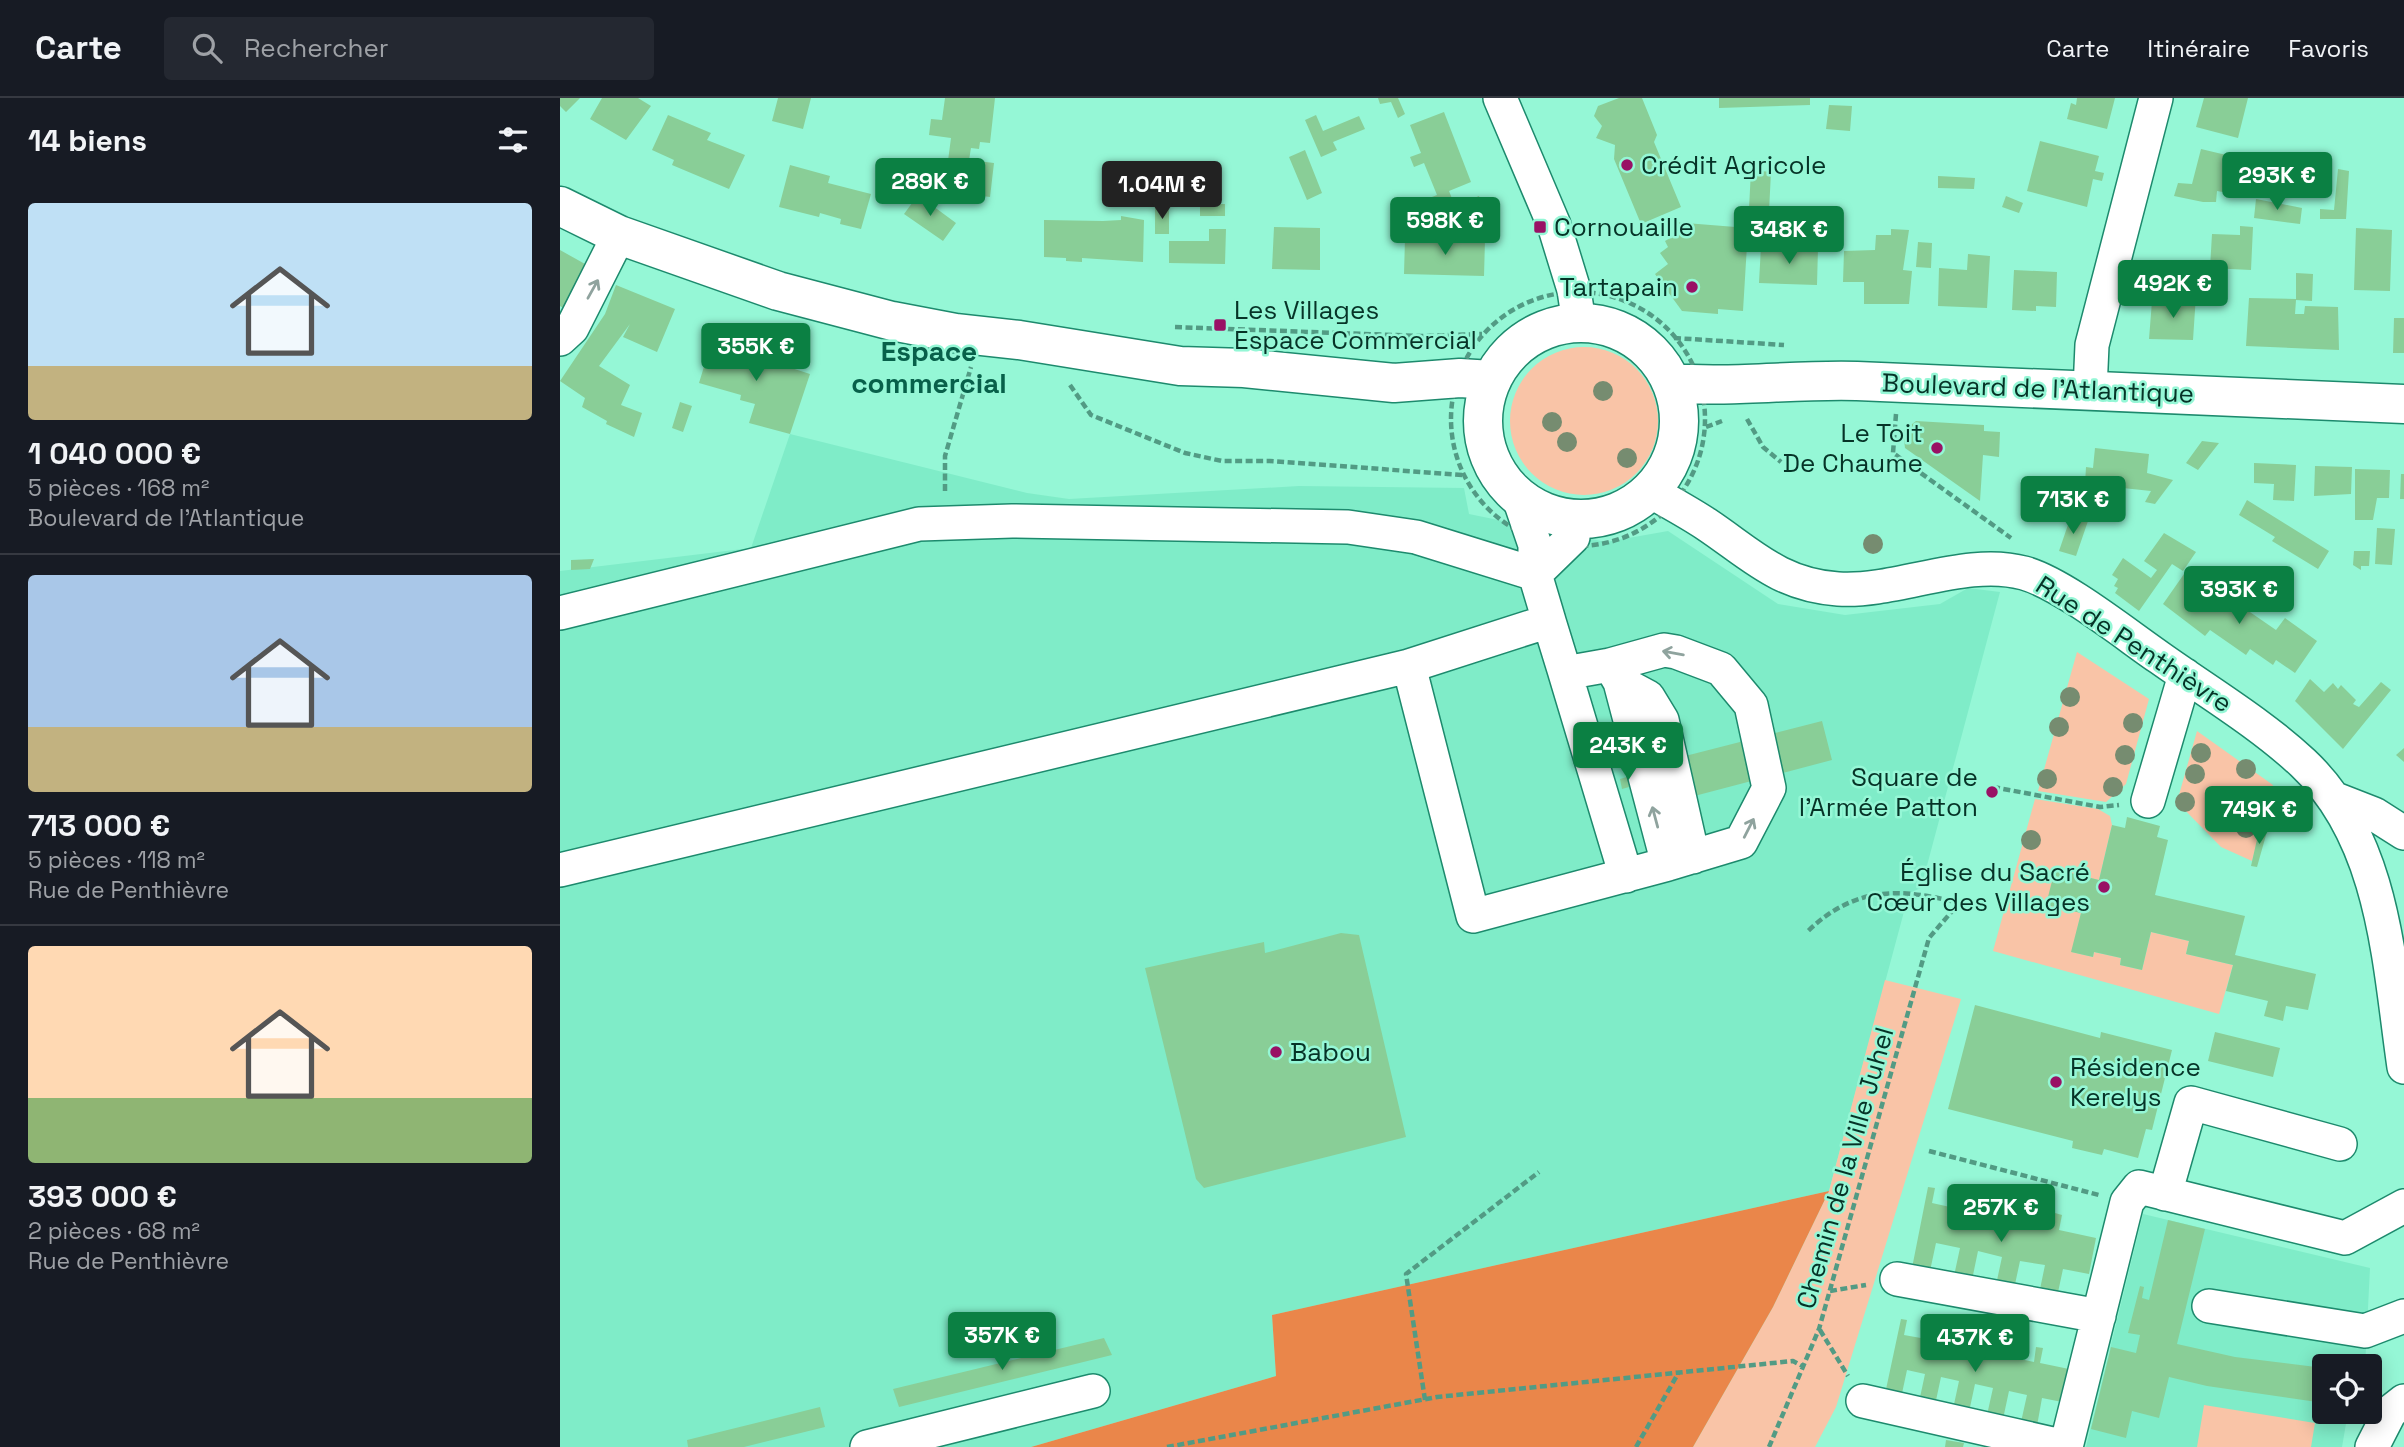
<!DOCTYPE html>
<html lang="fr">
<meta charset="utf-8">
<style>
body{margin:0;font-family:"Space Grotesk",sans-serif;background:#242831;color:#f1f3f6;height:100vh;display:flex;flex-direction:column;font-size:26px;white-space:nowrap}
*{box-sizing:border-box;margin:0}
p{font-size:23px;color:#9ea1a6}
.icon{flex:none;width:38px;height:38px;fill:none;stroke:currentColor;stroke-width:2;stroke-linecap:round;stroke-linejoin:round}
.map{position:relative;flex:1;overflow:hidden}
.side{display:flex;flex-direction:column;background:#171b24;width:560px}
.side>*{flex:none}
.controls{position:absolute;left:1752px;top:1256px;display:grid;gap:14px}
.controls a{display:grid;place-items:center;width:70px;height:70px;border-radius:7px;background:#171b24;box-shadow:0 4px 18px #0003;font-size:35px}
.price{position:absolute;translate:-50% -60px;padding:0 16px;border-radius:7px;background:#0b8043;color:#fff;font-size:23px;line-height:46px;filter:drop-shadow(0 2px 4px #0008)}
.price::after{content:'';position:absolute;left:50%;top:42px;width:21px;height:16px;margin-left:-10px;background:inherit;clip-path:polygon(0 0,100% 0,50% 100%)}
.price.selected{background:#222;color:#fff}
ul{padding:0;list-style:none}
li{display:grid;align-content:center;gap:14px;height:371px;padding:0 28px}
li+li{border-top:2px solid #363941}
li span{display:grid;place-items:center;height:217px;border-radius:7px;color:#555}
li>.icon{margin-inline-start:auto}
span .icon{width:126px;height:126px;fill:#fffc;stroke-width:1}
li b{font-size:30px}
h2{display:flex;justify-content:space-between;align-items:center;height:84px;padding:0 28px;font-size:30px}
header{display:flex;align-items:center;gap:42px;box-sizing:border-box;height:98px;padding:0 35px;background:#171b24;border-bottom:2px solid #363941}
header strong{font-size:33px}
nav{display:flex;gap:38px;margin-inline-start:auto;font-size:24px}
.search{width:490px;height:63px;background:#242831;display:flex;align-items:center;gap:18px;box-sizing:border-box;padding:0 24px;border-radius:7px;color:#9ea1a6;font-size:26px}
main{display:flex;flex:1;min-height:0}
.map>svg:first-child{display:block}
.built{fill:#7fecc8}
.green{fill:#f9c4a7}
.forest{fill:#ea864a}
.building{fill:#89ce97}
.lines{fill:none;stroke-linecap:round;stroke-linejoin:round}
.minor-casing{stroke:#1d8a6d;stroke-width:36}
.major-casing{stroke:#1d8a6d;stroke-width:41}
.path{stroke:#529b84;stroke-width:4.5;stroke-dasharray:7 3.5;stroke-linecap:butt}
.minor{stroke:#fff;stroke-width:33}
.major{stroke:#fff;stroke-width:38}
.tree{fill:#768c70}
.oneway{stroke:#8fa39e}
.poi-dot{fill:#991165;stroke:#95f7d6;stroke-width:2.5}
.labels{text-anchor:middle;stroke-width:5;stroke-linejoin:round;paint-order:stroke}
.poi-label{font-size:26px;fill:#063327;stroke:#95f7d6;text-anchor:start}
.street-label{font-size:26px;fill:#063327;stroke:#95f7d6}
.neighbourhood-label{font-size:28px;font-weight:bold;fill:#08604a;stroke:#95f7d6}
</style>
<header>
<strong>Carte</strong>
<div class="search"><svg class="icon" aria-label="search" viewBox="0 0 24 24"><circle cx="10" cy="10" r="6"/><path d="M15 15l6 6"/></svg>Rechercher</div>
<nav><a>Carte</a><a>Itinéraire</a><a>Favoris</a></nav>
</header>
<main>
<section class="side">
<h2>14 biens<svg class="icon" aria-label="filters" viewBox="0 0 24 24"><path d="M4 7h16M4 17h16"/><circle cx="9" cy="7" r="2"/><circle cx="15" cy="17" r="2"/></svg></h2>
<ul>
<li><span style="background:linear-gradient(#bfe0f5 75%,#c2b280 0)"><svg class="icon" aria-label="home" viewBox="0 0 24 24"><path d="M3 11l9-7 9 7M6 9v11h12V9"/></svg></span><div><b>1 040 000 €</b><p>5 pièces · 168 m²</p><p>Boulevard de l'Atlantique</p></div></li>
<li><span style="background:linear-gradient(#a9c7e8 70%,#c2b280 0)"><svg class="icon" aria-label="home" viewBox="0 0 24 24"><path d="M3 11l9-7 9 7M6 9v11h12V9"/></svg></span><div><b>713 000 €</b><p>5 pièces · 118 m²</p><p>Rue de Penthièvre</p></div></li>
<li><span style="background:linear-gradient(#ffd9b3 70%,#8fb573 0)"><svg class="icon" aria-label="home" viewBox="0 0 24 24"><path d="M3 11l9-7 9 7M6 9v11h12V9"/></svg></span><div><b>393 000 €</b><p>2 pièces · 68 m²</p><p>Rue de Penthièvre</p></div></li>
</ul>
</section>
<div class="map">
<svg width="1844" height="1349" viewBox="0 0 1844 1349">
<rect width="100%" height="100%" fill="#95f7d6"/>
<!-- built -->
<path class="built" d="M230 336 467 395 509 401 739 388 904 390 909 416 1046 444 1108 433 1218 506 1285 517 1380 506 1408 490 1440 494 1361 790 1349 795 1269 1093 712 1217 716 1278 471 1349H0V473L191 450Z
M1583 1116 1810 1170 1805 1269H1764V1314H1788L1782 1349H1526Z"/>
<!-- green -->
<path class="green" d="M950 323a74 74 0 1 1 148 0a74 74 0 1 1-148 0Z
M1517 554 1589 601 1566 686 1546 704 1478 693Z
M1637 633 1713 687 1692 763 1661 749 1617 704Z
M1475 701 1538 711 1550 718 1552 727 1539 782 1495 772 1487 807 1521 815 1512 854 1533 859 1534 854 1561 860 1560 867 1582 872 1591 834 1629 843 1626 856 1673 867 1659 916 1433 853Z
M1325 882 1401 901 1276 1309 1255 1349H1133L1213 1209 1269 1093Z
M1644 1307 1755 1325 1751 1349H1637Z"/>
<!-- forest -->
<path class="forest" d="M1269 1093 1213 1209 1133 1349H471L716 1278 712 1217Z"/>
<!-- building -->
<path class="building" d="M0 0H20L6 14 0 8Z
M42 0H78L91 8 66 42 30 21Z
M218 0H251L243 31 212 23Z
M385 0H435L430 45 420 44 419 51 411 50 409 62 434 65 430 99 384 93 391 40 369 37 371 21 382 22Z
M818 0H838L845 16 838 20 831 4 820 6Z
M1059 0H1082L1097 37 1094 44 1121 109 1081 126 1054 61 1055 47 1036 40 1042 28 1034 18 1038 8Z
M1159 0H1250V7L1159 10Z
M1517 0H1555L1547 31 1507 21 1511 5 1516 7Z
M1644 0H1688L1678 40 1636 29Z
M1269 7 1292 8 1290 33 1266 31Z
M884 14 911 84 889 93 895 108 919 98 928 123 915 128 912 119 882 131 881 113 860 121 854 106 877 97 864 65 854 69 850 59 861 55 850 27Z
M108 17 151 35 147 42 185 57 169 91 112 67 114 62 92 52Z
M756 17 763 33 799 18 805 31 773 44 777 52 761 59 745 22Z
M1480 43 1539 58 1535 73 1544 75 1542 83 1533 81 1527 109 1467 93Z
M1641 51 1683 61 1674 96 1657 93 1656 104H1643L1614 98 1618 85 1632 86Z
M745 52 762 95 747 102 729 59Z
M230 67 270 78 268 85 311 96 301 131 280 126 281 121 260 115 259 119 219 109Z
M1778 71 1789 73 1786 121H1760V111L1774 112Z
M1191 72 1211 74 1208 133 1201 132V148L1187 147 1183 213 1158 211V216L1122 213 1095 176 1108 166 1100 155 1108 149 1105 143 1112 139 1113 124 1188 130Z
M1378 78 1415 80 1414 91 1378 90Z
M358 97 396 125 383 143 344 116Z
M1446 98 1463 105 1459 115 1442 109Z
M1696 101 1742 110 1740 126 1694 120Z
M640 106H665V118H640Z
M595 109 609 110V136H595Z
M561 118 584 122 583 164 522 160V164L506 163V160L484 159V122L543 123 561 122Z
M1680 128 1693 129 1691 172 1650 170 1652 136 1680 137Z
M714 129 760 130V172L712 171Z
M1796 130 1832 132 1830 193 1794 192Z
M649 131H666L665 166 609 165V143H649Z
M1331 131 1349 132 1343 172 1352 173 1349 206H1304V184H1283L1284 153 1315 152 1316 137H1331Z
M845 141 925 142 924 178 844 176Z
M1358 144 1372 145 1371 170 1356 169Z
M1201 148 1258 150 1257 187 1199 185Z
M0 152 25 166 3 210 0 208Z
M1408 156 1430 158 1427 210 1378 208 1379 170 1407 172Z
M1454 172 1497 174 1496 209 1476 208V213L1452 212Z
M1736 175 1753 176 1752 203 1736 202 1735 216H1744L1745 208 1778 209 1779 252 1686 248 1689 200 1736 201Z
M56 187 115 211 97 254 63 239 70 226 39 268 70 287 61 307 82 315 74 339 46 326 47 323 22 309 25 300 0 283 45 216Z
M1626 197H1636L1633 242 1589 241 1592 203 1626 205Z
M1834 220H1844V255H1833Z
M154 236 197 250 194 258 250 276 230 336 189 325 195 306 180 302 181 297 139 285Z
M120 304 132 308 123 334 112 330Z
M1356 323 1424 327V333L1440 334 1439 359 1423 357 1420 403 1345 350 1343 333Z
M1642 343 1659 345 1638 372 1626 365Z
M1535 350 1589 356 1587 375 1613 382 1595 406 1585 404 1591 393 1525 386 1526 369 1533 370Z
M1694 365 1736 367 1734 403 1713 402 1714 386 1694 385Z
M1755 368 1792 369 1791 396 1754 398Z
M1795 371 1830 372 1829 400H1817L1813 422H1795Z
M1841 376H1844V401H1840Z
M1687 402 1769 453 1758 471 1712 443 1715 439 1679 417Z
M1511 418 1528 423 1516 458 1499 453Z
M1817 430 1835 431 1832 467 1815 466Z
M1604 435 1636 454 1623 473 1612 466 1579 513 1555 495 1558 490 1554 488 1558 481 1552 477 1563 460 1591 480 1597 472 1584 463Z
M1794 453H1810L1809 468H1801V472L1793 467Z
M34 461 30 471 11 472V462Z
M1624 476 1667 506 1671 501 1716 532 1725 520 1757 543 1735 575 1716 562 1713 567 1690 551 1686 557 1650 532 1645 538 1603 506Z
M1750 581 1764 594 1773 585 1778 591 1781 587 1796 602 1793 606 1799 609 1821 584 1831 592 1783 651 1735 603Z
M1262 623 1272 662 1104 706 1094 666Z
M1844 650V664L1836 657Z
M1074 677 1076 687 1062 691 1060 681Z
M1567 719 1600 728 1597 739 1608 742 1595 797 1685 818 1675 857 1756 876 1748 912 1726 908 1723 923 1704 918 1708 903 1666 893 1673 867 1626 856 1629 843 1591 834 1582 872 1560 867 1561 860 1534 854 1533 859 1511 854 1521 815 1486 807 1495 771 1539 782 1552 727 1565 730Z
M1700 728 1708 730 1697 769 1691 768Z
M781 835 799 837 846 1039 644 1090 636 1081 585 870 704 844 705 855Z
M1415 907 1540 940 1541 934 1612 952 1592 1032 1586 1031 1578 1060 1544 1051 1542 1057 1512 1050 1513 1043 1388 1011Z
M1655 934 1720 950 1713 979 1648 963Z
M1368 1089 1375 1090 1372 1105 1408 1113 1411 1098 1417 1099 1414 1114 1450 1121 1453 1107 1460 1108 1456 1123 1492 1130 1495 1115 1502 1117 1499 1132 1536 1140 1529 1176 1503 1171 1497 1199 1479 1196 1485 1167 1460 1163 1454 1191 1436 1187 1442 1159 1418 1153 1412 1182 1394 1178 1400 1150 1376 1145 1370 1173 1352 1170Z
M1608 1122 1645 1131 1617 1246 1675 1259 1764 1270V1305L1647 1288 1609 1279 1599 1320 1572 1313 1566 1340 1531 1331 1551 1249 1576 1255 1580 1237 1568 1235 1580 1188 1584 1189 1582 1200 1589 1202Z
M1341 1221 1347 1222 1344 1237 1372 1242 1375 1228 1381 1229 1378 1244 1406 1249 1409 1235 1415 1236 1412 1251 1440 1257 1443 1242 1449 1243 1446 1258 1474 1264 1476 1249 1483 1250 1480 1265 1509 1271 1502 1304 1482 1300 1477 1328 1461 1324 1467 1297 1449 1293 1443 1321 1427 1317 1433 1290 1415 1286 1409 1314 1393 1311 1399 1283 1381 1279 1375 1307 1359 1304 1365 1276 1347 1272 1341 1300 1325 1296Z
M544 1240 552 1257 339 1309 333 1291Z
M260 1309 265 1329 184 1349H128L127 1342Z
M1386 1342 1404 1345 1403 1349H1385Z"/>
<g class="lines">
<defs>
<path id="minor" d="M940 0 994 127 1014 192 1019 225
M0 241 12 230 59 137
M1530 292 1532 247 1596 0
M1090 393C1109 404 1128 414 1146 426 1191 456 1219 487 1278 491 1337 495 1406 459 1464 475 1503 486 1565 536 1600 560 1648 594 1700 625 1743 665 1825 742 1829 866 1844 969
M958 397 975 447V476L989 523 849 568 913 818 1108 766 1060 584 1050 567 1005 575 989 523
M975 476 1013 439 1011 420
M0 515 359 426 452 423 788 429 856 439 975 476
M1050 567 1104 552 1116 554 1161 571 1191 607 1209 690 1181 744 1108 766
M1005 575 1066 778
M1060 584 1088 599 1102 622 1133 759
M1773 700 1814 716 1844 735
M1588 703 1625 577
M0 772 849 568
M1605 1096 1631 1005 1780 1046
M1337 1181 1539 1218
M1649 1208 1805 1233 1844 1218
M1303 1303 1506 1349
M307 1349 533 1293
M1506 1349 1567 1104 1579 1089 1785 1140 1844 1108
M1812 1349 1830 1314 1844 1303"/>
<path id="major" d="M0 108 59 137 218 193 332 223 395 235 459 242 620 268 684 270 834 285 900 280 932 282
M923 323a98 98 0 1 1 196 0a98 98 0 1 1-196 0Z
M1112 285C1173 290 1236 281 1297 283 1480 289 1662 298 1844 306"/>
</defs>
<!-- minor casing -->
<use href="#minor" class="minor-casing"/>
<!-- major casing -->
<use href="#major" class="major-casing"/>
<!-- path -->
<path class="path" d="M891 321a127 127 0 1 1 254 0a127 127 0 1 1-254 0Z
M615 229 860 238 922 236
M1114 240 1224 247
M510 287 531 317 625 355 662 363H710L903 377
M1336 316 1333 355 1451 440
M1187 321 1203 349 1221 364
M1146 329 1162 323
M385 393V358L411 269
M1433 689 1540 709 1559 707
M1369 1053 1539 1097
M1270 1193 1306 1187
M1260 1232 1288 1278
M865 1302 846 1176 979 1074
M607 1349 877 1299 1233 1263 1244 1269
M1076 1349 1119 1274
M1209 1349 1259 1231 1369 840 1399 805C1339 789 1294 789 1248 833"/>
<!-- minor -->
<use href="#minor" class="minor"/>
<!-- major -->
<use href="#major" class="major"/>
</g>
<!-- trees -->
<g class="tree">
<circle cx="1043" cy="293" r="10"/>
<circle cx="992" cy="324" r="10"/>
<circle cx="1007" cy="344" r="10"/>
<circle cx="1067" cy="360" r="10"/>
<circle cx="1313" cy="446" r="10"/>
<circle cx="1510" cy="599" r="10"/>
<circle cx="1573" cy="625" r="10"/>
<circle cx="1499" cy="629" r="10"/>
<circle cx="1641" cy="655" r="10"/>
<circle cx="1565" cy="657" r="10"/>
<circle cx="1686" cy="671" r="10"/>
<circle cx="1635" cy="676" r="10"/>
<circle cx="1487" cy="681" r="10"/>
<circle cx="1553" cy="689" r="10"/>
<circle cx="1696" cy="698" r="10"/>
<circle cx="1625" cy="704" r="10"/>
<circle cx="1686" cy="730" r="10"/>
<circle cx="1471" cy="742" r="10"/>
</g>
<!-- one-way arrows -->
<defs><path id="oneway-shaft" d="M-6 0H5M1.5-3L5.5 0L1.5 3" fill="none" stroke-width="1.6" stroke-linecap="round" stroke-linejoin="round" transform="scale(1.75)"/></defs>
<g class="oneway">
<use href="#oneway-shaft" transform="translate(33 191) rotate(-61)"/>
<use href="#oneway-shaft" transform="translate(1113 555) rotate(-170)"/>
<use href="#oneway-shaft" transform="translate(1095 719) rotate(-105)"/>
<use href="#oneway-shaft" transform="translate(1189 730) rotate(-63)"/>
</g>
<!-- markers -->
<g class="poi-dot">
<circle cx="1067" cy="67" r="7"/>
<rect x="973" y="122" width="14" height="14" rx="3.5"/>
<circle cx="1132" cy="189" r="7"/>
<rect x="653" y="220" width="14" height="14" rx="3.5"/>
<circle cx="1377" cy="350" r="7"/>
<circle cx="1432" cy="694" r="7"/>
<circle cx="1544" cy="789" r="7"/>
<circle cx="716" cy="954" r="7"/>
<circle cx="1496" cy="984" r="7"/>
</g>
<g class="labels">
<!-- poi labels -->
<g class="poi-label">
<text x="1081" y="76">Crédit Agricole</text>
<text x="994" y="138">Cornouaille</text>
<text x="1118" y="198" text-anchor="end">Tartapain</text>
<text x="674" y="221">Les Villages<tspan x="674" dy="30">Espace Commercial</tspan></text>
<text x="1363" y="344" text-anchor="end">Le Toit<tspan x="1363" dy="30">De Chaume</tspan></text>
<text x="1418" y="688" text-anchor="end">Square de<tspan x="1418" dy="30">l'Armée Patton</tspan></text>
<text x="1530" y="783" text-anchor="end">Église du Sacré<tspan x="1530" dy="30">Cœur des Villages</tspan></text>
<text x="730" y="963">Babou</text>
<text x="1510" y="978">Résidence<tspan x="1510" dy="30">Kerelys</tspan></text>
</g>
<!-- street labels -->
<g class="street-label">
<text transform="translate(1478 290) rotate(2)" y="9">Boulevard de l'Atlantique</text>
<text transform="translate(1574 546) rotate(33)" y="9">Rue de Penthièvre</text>
<text transform="translate(1285 1070) rotate(-74)" y="9">Chemin de la Ville Juhel</text>
</g>
<!-- neighbourhood labels -->
<g class="neighbourhood-label">
<text x="369" y="263">Espace<tspan x="369" dy="32">commercial</tspan></text>
</g>
</g>
</svg>
<div class="controls">
<a><svg class="icon" aria-label="locate" viewBox="0 0 24 24"><circle cx="12" cy="12" r="6"/><path d="M12 2v4M12 18v4M2 12h4M18 12h4"/></svg></a>
</div>
<b class="price" style="left:1717px;top:114px">293K €</b>
<b class="price" style="left:370px;top:120px">289K €</b>
<b class="price selected" style="left:602px;top:123px">1.04M €</b>
<b class="price" style="left:885px;top:159px">598K €</b>
<b class="price" style="left:1229px;top:168px">348K €</b>
<b class="price" style="left:1613px;top:222px">492K €</b>
<b class="price" style="left:196px;top:285px">355K €</b>
<b class="price" style="left:1513px;top:438px">713K €</b>
<b class="price" style="left:1679px;top:528px">393K €</b>
<b class="price" style="left:1068px;top:684px">243K €</b>
<b class="price" style="left:1699px;top:748px">749K €</b>
<b class="price" style="left:1441px;top:1146px">257K €</b>
<b class="price" style="left:442px;top:1274px">357K €</b>
<b class="price" style="left:1415px;top:1276px">437K €</b>
</div>
</main>
